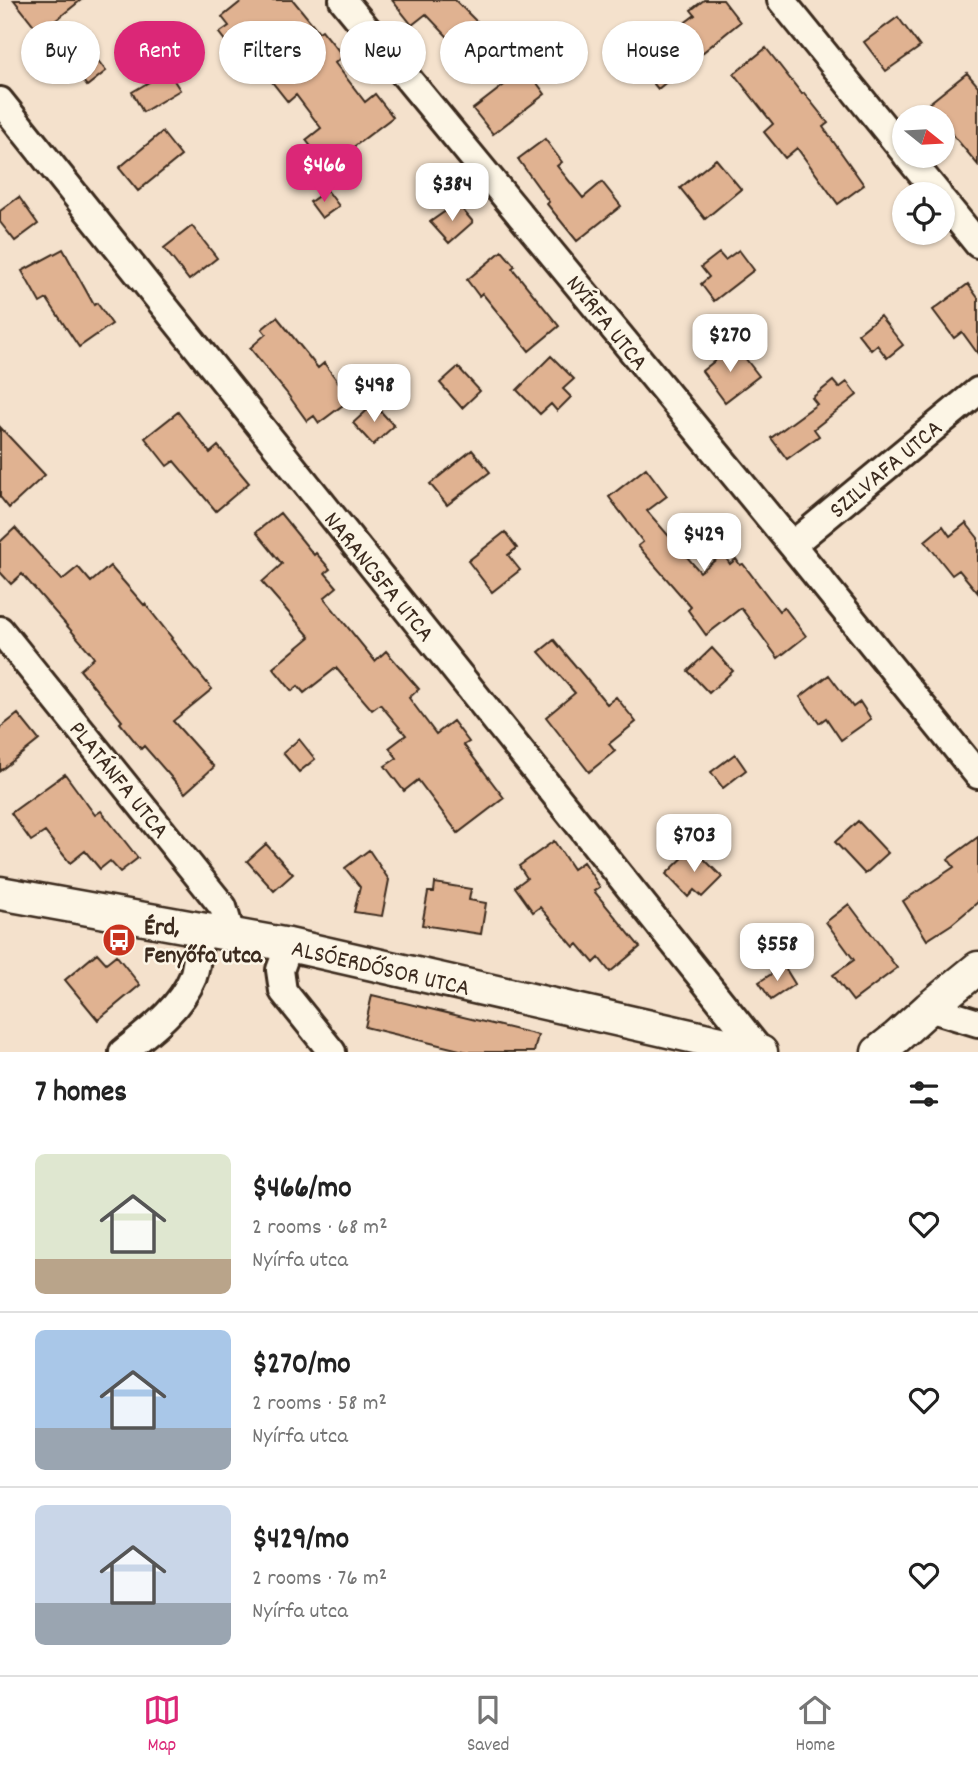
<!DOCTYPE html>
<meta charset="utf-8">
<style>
body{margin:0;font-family:Dekko,sans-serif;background:#f6f6f6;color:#222;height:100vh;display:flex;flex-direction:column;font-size:26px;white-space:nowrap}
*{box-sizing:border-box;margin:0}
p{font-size:23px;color:#767676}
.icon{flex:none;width:38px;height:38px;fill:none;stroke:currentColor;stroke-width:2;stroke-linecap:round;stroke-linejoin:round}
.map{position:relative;height:1052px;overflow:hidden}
.sheet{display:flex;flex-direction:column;background:#fff;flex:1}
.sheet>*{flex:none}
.banner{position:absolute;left:21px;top:21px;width:936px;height:63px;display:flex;gap:14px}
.needle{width:46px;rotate:108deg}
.controls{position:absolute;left:892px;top:105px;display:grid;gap:14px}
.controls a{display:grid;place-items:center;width:63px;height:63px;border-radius:50%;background:#fff;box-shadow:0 2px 5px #0004;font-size:35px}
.price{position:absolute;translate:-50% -60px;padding:0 16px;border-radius:14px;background:#fff;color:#222;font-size:23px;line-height:46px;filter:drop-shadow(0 2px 4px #0008)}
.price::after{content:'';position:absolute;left:50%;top:42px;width:21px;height:16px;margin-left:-10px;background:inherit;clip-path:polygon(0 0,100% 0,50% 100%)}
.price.selected{background:#db2777;color:#fff}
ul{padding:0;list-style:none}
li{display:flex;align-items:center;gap:21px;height:175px;padding:0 35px}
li+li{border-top:2px solid #e0e0e0}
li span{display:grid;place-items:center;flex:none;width:196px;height:140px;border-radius:10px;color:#555}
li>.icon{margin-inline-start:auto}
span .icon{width:84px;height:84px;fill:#fffc;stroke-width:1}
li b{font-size:30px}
h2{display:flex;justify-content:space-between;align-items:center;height:84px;padding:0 35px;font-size:30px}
.chip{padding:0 24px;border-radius:32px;background:#fff;box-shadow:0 2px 5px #0004;font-size:24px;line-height:63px}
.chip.selected{background:#db2777;color:#fff}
.menu{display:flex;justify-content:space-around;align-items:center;height:98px;border-top:2px solid #e0e0e0;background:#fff;font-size:19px;color:#767676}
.menu a{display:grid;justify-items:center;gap:4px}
.menu .selected{color:#db2777}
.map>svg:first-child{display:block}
.building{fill:#e0b291;stroke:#3b2a1e;stroke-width:2}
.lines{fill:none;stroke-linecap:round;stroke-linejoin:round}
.minor-casing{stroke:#3b2a1e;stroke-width:32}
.tertiary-casing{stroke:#3b2a1e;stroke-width:37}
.minor{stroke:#fcf5e5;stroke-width:26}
.tertiary{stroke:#fcf5e5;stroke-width:32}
.labels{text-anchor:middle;stroke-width:5;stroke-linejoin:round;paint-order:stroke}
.street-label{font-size:24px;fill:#3b2a1e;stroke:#fcf5e5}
.poi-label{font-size:24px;font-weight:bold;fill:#3b2a1e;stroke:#fcf5e5;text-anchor:start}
</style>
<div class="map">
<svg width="978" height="1052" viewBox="0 0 978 1052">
<rect width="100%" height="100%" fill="#f4e1cc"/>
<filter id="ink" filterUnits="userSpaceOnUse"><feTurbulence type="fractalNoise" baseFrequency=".0143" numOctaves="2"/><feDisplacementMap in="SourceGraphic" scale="14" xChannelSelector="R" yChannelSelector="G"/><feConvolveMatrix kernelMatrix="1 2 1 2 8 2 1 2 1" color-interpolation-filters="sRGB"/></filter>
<g filter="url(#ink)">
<!-- building -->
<path class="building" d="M14 0H81L40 33Z
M243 0H293L319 32 322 30 343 56 335 63 365 102 375 94 393 117 327 167 306 140 321 128 296 95 288 102 249 53 240 60 219 33 229 26 222 17Z
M392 0H455L486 31 463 53 426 14 412 25Z
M704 0H723L740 22 658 89 640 67 679 35 675 30 695 15 691 10Z
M898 17 920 47 886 71 864 42Z
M766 48 802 94 804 93 828 123 823 127 864 185 838 204 797 148 785 158 764 132 773 124 734 74Z
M89 49 106 71 87 86 70 64Z
M526 68 545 94 493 134 473 109Z
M168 71 180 90 143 112 132 92Z
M967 73 978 86V165L943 123V117H912Z
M162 132 181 156 138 191 119 168Z
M545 139 562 162 557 166 583 198 602 182 621 206 577 241 547 204 549 202 518 159Z
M716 159 741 189 705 219 680 188Z
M327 190 339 206 322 218 310 202Z
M19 197 38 224 15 241 0 222V211Z
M457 203 473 222 449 243 430 222Z
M192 226 217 258 189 280 164 248Z
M63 249 94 305 97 303 112 324 79 347 47 299 40 303 22 271Z
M739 250 754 270 714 301 701 284 709 277 701 267 719 253 725 260Z
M502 251 515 266 512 268 559 326 529 351 482 293 479 296 467 280Z
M968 284 978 298V354L962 332 954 338 933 310Z
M880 316 903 345 887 358 877 345 871 350 858 334Z
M277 317 318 368 324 363 351 399 319 423 314 416 307 421 286 392 250 348 266 334 262 329Z
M735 345 759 376 725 402 702 371Z
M551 356 574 379 563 389 571 397 557 411 551 404 540 414 517 390Z
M458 367 480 391 462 408 440 383Z
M833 381 839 388 847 382 857 395 814 429 819 436 787 459 771 438 817 404 812 398Z
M374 404 394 426 373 445 353 423Z
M178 412 210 453 218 446 249 483 216 511 174 461 167 466 145 438Z
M0 427 45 475 9 508 0 497Z
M472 450 490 472 447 505 430 484Z
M646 468 667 496 647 511 700 572 723 554 730 564 736 559 740 565 743 564 779 611 784 607 806 636 778 658 741 608 706 635 688 610 691 607 638 546 643 542 609 497Z
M280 513 314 555 316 553 330 569 325 573 337 587 324 598 375 661 386 651 419 689 409 698 436 734 453 721 469 742 464 745 504 798 458 833 418 780 404 791 385 766 397 758 389 748 406 735 380 704 372 710 336 668 304 693 298 686 292 691 273 668 310 637 262 582 282 564 256 532Z
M966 523 978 538V593L959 570 952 575 925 541 943 526 950 536Z
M15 528 62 580 78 567 91 582 110 566 144 605 145 604 172 638 171 639 212 689 173 721 214 767 185 793 144 746 141 749 120 723 122 721 80 670 94 658 89 651 22 574 11 584 0 572V542Z
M505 532 517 548 508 555 520 570 492 592 468 561Z
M554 640 607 704 616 697 636 722 609 744 615 751 589 772 546 717 575 693 539 652Z
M712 648 733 671 709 693 688 671Z
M829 675 853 707 860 702 871 719 841 740 826 718 819 723 800 697Z
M18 714 39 740 0 771V728Z
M299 739 315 759 299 772 283 753Z
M735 754 746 770 723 788 711 772Z
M65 774 95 815 101 811 138 858 120 872 110 861 100 869 85 851 70 863 45 832 31 841 11 813Z
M858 821 888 853 865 874 835 842Z
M978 837V902L952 924 927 940 903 901 954 867 948 859Z
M554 841 573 869 583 862 600 887 594 891 640 947 610 972 599 958 594 963 578 944 574 947 540 907 533 912 515 887 527 878 519 866Z
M266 844 293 874 274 891 247 861Z
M693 848 722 877 702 897 694 890 688 897 666 874Z
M369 850 389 880 382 916 354 912 360 887 345 868Z
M435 883 471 889 469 900 486 903 481 934 422 925 428 892H434Z
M849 904 897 968 853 1001 833 975 854 960 826 922Z
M97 953 106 963 116 955 140 985 98 1020 65 980Z
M784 966 795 984 771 1000 759 982Z
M372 995 538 1035 534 1052H468L365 1027Z"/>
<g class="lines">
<defs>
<path id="minor" d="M343 0 792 545 978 775
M781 0 905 153
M0 101 761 1052
M907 156 938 194
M943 201 978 244
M792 545 978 391
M0 630 223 907 231 934
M289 945 280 970 283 991 332 1052
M929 1008 978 1023
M123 1052C149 1031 180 1009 193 977 198 962 198 944 201 928"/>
<path id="tertiary" d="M0 893 289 945 761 1052
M878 1052 897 1037 929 1008 978 968"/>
</defs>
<!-- minor casing -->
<use href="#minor" class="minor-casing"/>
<!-- tertiary casing -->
<use href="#tertiary" class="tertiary-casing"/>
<!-- minor -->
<use href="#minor" class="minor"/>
<!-- tertiary -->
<use href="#tertiary" class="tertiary"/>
</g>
</g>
<!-- icons -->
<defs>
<symbol id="bus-disc" viewBox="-11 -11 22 22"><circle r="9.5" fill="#c8321e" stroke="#fcf5e5"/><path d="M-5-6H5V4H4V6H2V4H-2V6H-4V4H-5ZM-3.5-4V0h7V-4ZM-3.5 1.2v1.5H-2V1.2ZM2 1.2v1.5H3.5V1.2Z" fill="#fff"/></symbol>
</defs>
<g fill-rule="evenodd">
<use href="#bus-disc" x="100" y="921" width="38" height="38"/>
</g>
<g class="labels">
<!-- street labels -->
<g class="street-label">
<text transform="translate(608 322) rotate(51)" y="8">NYÍRFA UTCA</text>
<text transform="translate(885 468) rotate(-40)" y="8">SZILVAFA UTCA</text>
<text transform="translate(380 576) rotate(51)" y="8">NARANCSFA UTCA</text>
<text transform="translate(120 779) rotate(51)" y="8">PLATÁNFA UTCA</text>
<text transform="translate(381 967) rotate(13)" y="8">ALSÓERDŐSOR UTCA</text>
</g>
<!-- poi labels -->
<g class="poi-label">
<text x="144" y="934">Érd,<tspan x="144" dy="28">Fenyőfa utca</tspan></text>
</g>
</g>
</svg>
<div class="controls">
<a><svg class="needle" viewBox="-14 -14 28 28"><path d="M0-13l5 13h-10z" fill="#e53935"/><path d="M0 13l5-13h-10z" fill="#767676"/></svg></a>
<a><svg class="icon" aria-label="locate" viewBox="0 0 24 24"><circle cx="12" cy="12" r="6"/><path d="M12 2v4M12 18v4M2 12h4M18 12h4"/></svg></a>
</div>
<b class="price selected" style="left:324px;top:204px">$466</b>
<b class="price" style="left:452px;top:223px">$384</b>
<b class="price" style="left:730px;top:374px">$270</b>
<b class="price" style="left:374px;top:424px">$498</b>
<b class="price" style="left:704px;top:573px">$429</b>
<b class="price" style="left:694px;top:874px">$703</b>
<b class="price" style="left:777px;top:983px">$558</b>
<div class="banner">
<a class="chip">Buy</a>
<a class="chip selected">Rent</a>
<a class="chip">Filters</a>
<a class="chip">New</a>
<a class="chip">Apartment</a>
<a class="chip">House</a>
</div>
</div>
<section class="sheet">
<h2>7 homes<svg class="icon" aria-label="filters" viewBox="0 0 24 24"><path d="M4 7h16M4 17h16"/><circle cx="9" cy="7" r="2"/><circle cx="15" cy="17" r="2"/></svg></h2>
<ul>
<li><span style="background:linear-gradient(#dfe7d0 75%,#b9a48a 0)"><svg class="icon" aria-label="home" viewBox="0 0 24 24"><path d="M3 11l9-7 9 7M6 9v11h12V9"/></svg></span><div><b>$466/mo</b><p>2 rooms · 68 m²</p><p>Nyírfa utca</p></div><svg class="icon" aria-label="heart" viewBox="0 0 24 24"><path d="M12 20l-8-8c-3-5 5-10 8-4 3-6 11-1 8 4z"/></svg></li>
<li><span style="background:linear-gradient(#a9c7e8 70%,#9aa5b1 0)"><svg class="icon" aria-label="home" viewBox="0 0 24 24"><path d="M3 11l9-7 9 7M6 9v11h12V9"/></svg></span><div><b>$270/mo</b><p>2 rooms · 58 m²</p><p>Nyírfa utca</p></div><svg class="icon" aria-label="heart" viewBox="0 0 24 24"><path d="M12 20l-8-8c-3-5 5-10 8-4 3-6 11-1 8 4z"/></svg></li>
<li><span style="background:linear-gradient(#c9d6e8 70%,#9aa5b1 0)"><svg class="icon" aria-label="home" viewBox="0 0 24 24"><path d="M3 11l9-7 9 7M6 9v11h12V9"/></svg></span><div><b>$429/mo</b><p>2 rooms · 76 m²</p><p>Nyírfa utca</p></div><svg class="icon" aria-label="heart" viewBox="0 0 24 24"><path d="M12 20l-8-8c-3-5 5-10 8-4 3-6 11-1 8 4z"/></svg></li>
</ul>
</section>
<nav class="menu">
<a class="selected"><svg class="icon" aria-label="map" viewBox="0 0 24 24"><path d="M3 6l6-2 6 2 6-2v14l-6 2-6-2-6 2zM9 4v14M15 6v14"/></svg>Map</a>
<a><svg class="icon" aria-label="saved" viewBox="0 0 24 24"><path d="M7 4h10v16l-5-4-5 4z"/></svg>Saved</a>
<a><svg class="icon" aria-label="home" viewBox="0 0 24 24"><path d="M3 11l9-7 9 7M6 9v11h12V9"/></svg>Home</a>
</nav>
